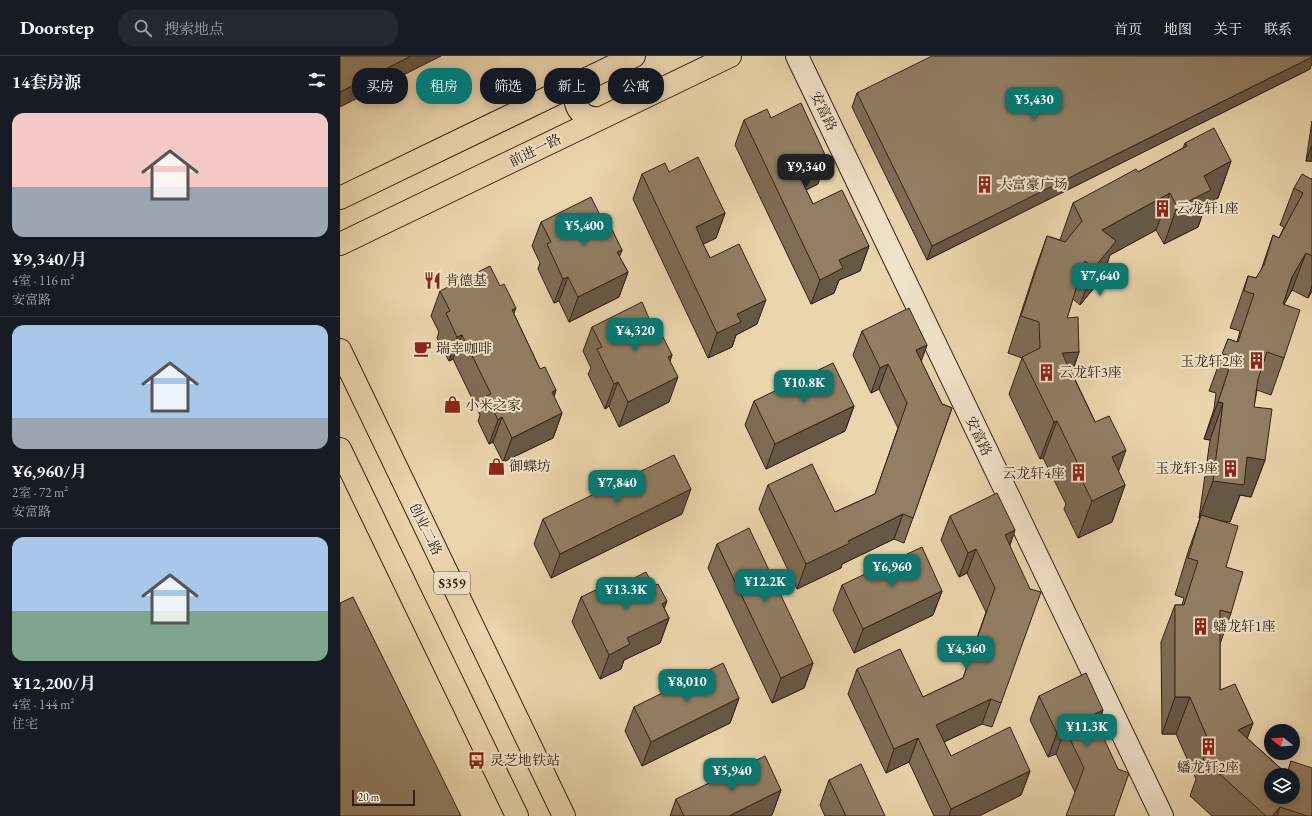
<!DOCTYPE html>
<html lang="zh">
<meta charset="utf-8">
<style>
body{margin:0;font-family:"EB Garamond","Noto Serif SC",serif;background:#242831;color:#f1f3f6;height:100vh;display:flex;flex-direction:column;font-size:15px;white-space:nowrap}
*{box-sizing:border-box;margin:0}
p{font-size:13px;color:#9ea1a6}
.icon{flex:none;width:22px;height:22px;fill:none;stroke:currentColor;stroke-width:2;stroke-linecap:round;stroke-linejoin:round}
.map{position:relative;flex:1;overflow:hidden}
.panel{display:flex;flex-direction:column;background:#171b24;width:340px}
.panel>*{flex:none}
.banner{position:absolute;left:12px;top:12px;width:380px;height:36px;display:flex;gap:8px}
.needle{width:26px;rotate:287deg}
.fabs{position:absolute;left:924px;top:668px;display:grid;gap:8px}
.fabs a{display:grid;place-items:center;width:36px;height:36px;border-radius:50%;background:#171b24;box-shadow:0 2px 10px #0003;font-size:20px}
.scale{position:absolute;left:12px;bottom:10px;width:63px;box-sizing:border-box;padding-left:4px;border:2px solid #322014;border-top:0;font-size:11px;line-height:14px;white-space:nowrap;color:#322014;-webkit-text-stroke:3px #f2e4c9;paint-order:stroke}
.price{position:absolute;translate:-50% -34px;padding:0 9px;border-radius:8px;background:#0f766e;color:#fff;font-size:13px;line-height:26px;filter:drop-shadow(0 1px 2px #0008)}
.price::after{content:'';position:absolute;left:50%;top:24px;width:12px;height:9px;margin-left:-6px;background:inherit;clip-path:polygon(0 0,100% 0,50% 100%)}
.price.active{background:#222;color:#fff}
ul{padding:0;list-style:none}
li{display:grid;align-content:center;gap:8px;height:212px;padding:0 12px}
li+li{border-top:1px solid #363941}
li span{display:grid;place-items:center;height:124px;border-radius:12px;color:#555}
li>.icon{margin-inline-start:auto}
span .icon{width:72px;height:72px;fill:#fffc;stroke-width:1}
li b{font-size:17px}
h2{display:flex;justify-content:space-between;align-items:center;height:48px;padding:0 12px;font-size:17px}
.chip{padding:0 14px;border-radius:16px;background:#171b24;box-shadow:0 2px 10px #0003;font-size:14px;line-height:36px}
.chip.active{background:#0f766e;color:#fff}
header{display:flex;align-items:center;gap:24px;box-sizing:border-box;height:56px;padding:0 20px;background:#171b24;border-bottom:1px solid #363941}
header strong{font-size:19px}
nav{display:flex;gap:22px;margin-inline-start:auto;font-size:14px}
.search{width:280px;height:36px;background:#242831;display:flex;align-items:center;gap:10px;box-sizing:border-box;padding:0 14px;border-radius:16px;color:#9ea1a6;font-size:15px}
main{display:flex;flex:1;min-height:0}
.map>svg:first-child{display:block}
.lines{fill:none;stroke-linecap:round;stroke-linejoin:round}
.secondary-casing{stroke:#322014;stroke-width:24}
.primary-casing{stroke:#322014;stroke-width:24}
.secondary{stroke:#f2e4c9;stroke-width:22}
.primary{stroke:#ebd5ac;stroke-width:22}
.wall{fill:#7e6c55;stroke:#322014}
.shaded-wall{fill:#665845;stroke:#322014}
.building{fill:#927e63;stroke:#322014;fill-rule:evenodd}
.labels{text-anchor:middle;stroke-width:4;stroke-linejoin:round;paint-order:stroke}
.shield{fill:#f2e4c9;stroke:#6c5b4a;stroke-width:1}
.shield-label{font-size:13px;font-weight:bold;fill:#322014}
.street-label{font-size:14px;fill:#322014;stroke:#f2e4c9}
.poi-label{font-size:14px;fill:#322014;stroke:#f2e4c9;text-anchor:start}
</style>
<header>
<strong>Doorstep</strong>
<div class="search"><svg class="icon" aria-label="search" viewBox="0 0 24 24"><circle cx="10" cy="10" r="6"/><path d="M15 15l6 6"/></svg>搜索地点</div>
<nav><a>首页</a><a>地图</a><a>关于</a><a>联系</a></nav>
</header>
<main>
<section class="panel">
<h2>14套房源<svg class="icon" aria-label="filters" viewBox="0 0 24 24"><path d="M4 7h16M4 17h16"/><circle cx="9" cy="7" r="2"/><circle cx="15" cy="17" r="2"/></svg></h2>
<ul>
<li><span style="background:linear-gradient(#f6c9c9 60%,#9aa5b1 0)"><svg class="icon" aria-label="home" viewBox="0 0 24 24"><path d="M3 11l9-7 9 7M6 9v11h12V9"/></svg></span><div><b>¥9,340/月</b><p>4室 · 116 m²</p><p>安富路</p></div></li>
<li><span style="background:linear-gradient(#a9c7e8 75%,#9aa5b1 0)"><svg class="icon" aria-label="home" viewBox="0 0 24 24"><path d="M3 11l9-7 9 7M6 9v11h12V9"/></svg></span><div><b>¥6,960/月</b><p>2室 · 72 m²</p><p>安富路</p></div></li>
<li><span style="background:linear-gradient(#a9c7e8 60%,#7fa58c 0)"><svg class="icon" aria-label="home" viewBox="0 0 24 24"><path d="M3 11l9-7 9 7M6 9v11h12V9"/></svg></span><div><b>¥12,200/月</b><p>4室 · 144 m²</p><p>住宅</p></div></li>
</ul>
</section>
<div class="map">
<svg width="972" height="760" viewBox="0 0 972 760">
<rect width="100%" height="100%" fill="#ebd5ac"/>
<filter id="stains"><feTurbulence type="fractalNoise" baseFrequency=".005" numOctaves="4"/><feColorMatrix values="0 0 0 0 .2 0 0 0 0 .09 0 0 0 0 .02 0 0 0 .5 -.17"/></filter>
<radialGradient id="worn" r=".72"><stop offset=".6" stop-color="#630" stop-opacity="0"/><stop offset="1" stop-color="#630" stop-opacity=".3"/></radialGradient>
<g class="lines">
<defs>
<path id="secondary" d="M457 0 822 760"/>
<path id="primary" d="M246 24C226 38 236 65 261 62
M0 142 294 0
M0 188 390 0
M0 294 224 760
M0 393 177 760"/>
</defs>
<!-- secondary casing -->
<use href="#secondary" class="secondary-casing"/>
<!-- primary casing -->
<use href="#primary" class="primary-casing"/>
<!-- secondary -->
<use href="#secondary" class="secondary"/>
<!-- primary -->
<use href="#primary" class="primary"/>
</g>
<!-- wall -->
<path class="wall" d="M970 13 587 204 512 51 517 37Z
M431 62 478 128 466 134 473 148 529 190 520 215 499 224 494 237 471 248 395 89 404 64Z
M972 65V105H966Z
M845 87 891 105 878 142 866 148 858 171 824 188 816 174 770 199 762 222 740 249 733 243 727 262 739 296 732 317 785 429 772 466 738 482 724 453 726 448 703 402 700 403 669 338 682 302 668 297 694 217 707 180 720 184 733 147 798 116 843 92Z
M329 116 385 157 376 182 363 188 370 202 417 268 396 279 392 291 368 302 293 143 302 118Z
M972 122V235L968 242 952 234 944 248V302L931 339 917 334 914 351 925 404 911 441 900 439 890 466 879 465 886 511 891 557 880 588V634L913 667 907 682 947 718 951 705 972 760H872L850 740 856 723 836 678H822L821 586 835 549H842L844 542 835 539 848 496 860 462H859L870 384 864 383 874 353 876 337 869 335 888 283 897 286 900 275 890 272 908 220 916 222 921 214 933 179 939 182 944 171 940 169 954 132 971 123Z
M261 161 282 194 279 200 288 216 279 241 229 266 219 245 214 247 198 213 200 207 192 190 201 166Z
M100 235 174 258 200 313 216 334 214 341 222 357 213 382 163 406 153 386 149 388 138 365 140 359 113 303 109 305 97 282 99 276 91 260Z
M311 267 332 299 330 305 329 346 279 371 269 350 265 353 248 318 251 312 243 295 252 271Z
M522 275 587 289 581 305 602 348 612 352 564 487 554 483 502 508 501 512 457 533 419 453 428 429 495 456 535 438 558 372 539 333 531 337 513 299Z
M414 345 514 350 505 375 426 413 405 369Z
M342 458 211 522 194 488 203 463Z
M610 460 675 474 670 489 661 647 652 671 642 668 604 686 611 700 690 715 681 739 639 760H594L569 706 546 717 508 638 517 613 583 641 623 622 646 556 627 517 619 521 601 484Z
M377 488 473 607 464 632 432 647 368 512Z
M502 529 602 535 593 559 514 597 493 554Z
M265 537 324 552 329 562 320 587 284 604 281 613 260 623 232 566 241 541Z
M699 640 763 654 758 669 774 760 735 736 716 698 708 701 690 664Z
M399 642 390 667 302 710 285 675 294 651Z
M489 724 545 760H485L480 749Z
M441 734 432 759 430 760H330L336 743Z"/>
<!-- shaded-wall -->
<path class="shaded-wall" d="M71 0H101L0 51V36Z
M972 1V7L970 13 587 204 592 190Z
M972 89V105H966Z
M487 103 478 128 449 142 458 117Z
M891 105 878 142 866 148 858 171 824 188 837 151 864 120Z
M830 137 816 174 770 199 762 222 740 249 754 212 762 174Z
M385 157 376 182 347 196 356 171Z
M529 190 520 215 499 224 494 237 471 248 480 224 499 204Z
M282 194 273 218 277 196Z
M966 197 952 234 939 258 952 221Z
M288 216 279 241 229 266 238 241Z
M228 221 219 245 214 247 223 223Z
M972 230V235L968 242Z
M426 244 417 268 396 279 392 291 368 302 377 277 397 258Z
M176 252 167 276 172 254Z
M122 279 113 303 109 305 117 281Z
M587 289 578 314 576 294Z
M739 296 726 333 722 297Z
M332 299 323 323 328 301Z
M548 308 539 333 531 337 540 312Z
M338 321 329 346 279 371 288 346Z
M278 326 269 350 265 353 274 328Z
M216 334 207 359 212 336Z
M878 346 883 347 870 384 864 383Z
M514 350 505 375 426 413 435 388Z
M222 357 213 382 163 406 172 382Z
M162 361 153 386 149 388 158 364Z
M717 365 703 402 700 403 714 366Z
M786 394 773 431 772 401Z
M907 401 925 404 911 441 900 439 890 466 859 462 873 425Z
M785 429 772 466 738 482 752 445Z
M351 433 342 458 211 522 220 498Z
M563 458 554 483 502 508 501 512 457 533 466 508 508 485Z
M675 474 666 499 665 479Z
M636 493 627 517 619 521 628 497Z
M602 535 593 559 514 597 523 573Z
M327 545 319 567 329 562 320 587 284 604 281 613 260 623 269 599 287 582 322 548Z
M473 607 464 632 432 647 441 622Z
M835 641H850L836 678H822Z
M399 642 390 667 302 710 311 686Z
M651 643 642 668 587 694 596 669Z
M763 654 754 679 753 659Z
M913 667 899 704 898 674Z
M725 673 716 698 708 701 717 677Z
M578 682 569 706 546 717 554 693Z
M690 715 681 739 639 760H609L611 753Z
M441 734 432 759 430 760H389Z
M940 751 937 760H932Z"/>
<!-- building -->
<path class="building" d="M0 0H71L0 36Z
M592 0H972V1L592 190 517 37Z
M461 47 487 103 458 117 473 148 502 134 529 190 499 204 503 212 480 224 404 64 427 53 431 62Z
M874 72 891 105 864 120 871 134 837 151 830 137 762 174 776 185 754 212 745 205 736 233 727 262 738 261 739 296 722 297 755 366 769 360 786 394 772 401 785 429 752 445 738 416 741 414 717 365 714 366 682 301 700 292 699 266 681 260 707 180 725 186 742 165 733 147 796 113 798 116 847 90 845 87Z
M358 101 385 157 356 171 363 188 370 202 399 188 426 244 397 258 401 266 377 277 302 118 325 107 329 116Z
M962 118 971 123 972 122V200L966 197 952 221 943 248 960 254 944 302 927 296 918 323 914 351 932 353 925 404 907 401 904 429 873 425 883 347 878 346 888 316 890 300 882 298 888 283 898 286 914 238 904 235 908 220 916 222 924 209 933 179 939 182 963 137 954 132Z
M251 141 261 161 265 159 282 194 277 196 288 216 238 241 228 221 223 223 207 188 211 186 201 166Z
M150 210 160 230 164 228 176 252 172 254 200 313 205 311 216 334 212 336 222 357 172 382 162 361 158 364 146 340 151 338 122 279 117 281 106 257 110 255 100 235Z
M302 246 311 267 315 265 332 299 328 301 338 321 288 346 278 326 274 328 257 293 262 291 252 271Z
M569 252 587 289 576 294 602 348 612 352 573 462 563 458 508 485 510 487 466 508 428 429 472 408 495 456 535 438 567 347 548 308 540 312 522 275Z
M493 307 514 350 435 388 414 345Z
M334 399 351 433 220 498 203 463Z
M657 437 675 474 665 479 690 533 701 536 661 647 651 643 596 669 611 700 670 671 690 715 611 753 578 682 554 693 517 613 560 593 583 641 623 622 655 532 636 493 628 497 610 460Z
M861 459 898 470 886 511 903 516 891 557 880 554V634L895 628 913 667 898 674 947 718 951 705 972 712V760H967L940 751 932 760H926L863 703 872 693 850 641H835V549H844L858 505 848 502ZM931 719H953V741H931Z
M409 472 473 607 441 622 377 488Z
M582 491 602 535 523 573 502 529Z
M306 516 313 530 318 528 327 545 322 548 329 562 287 582 290 588 269 599 241 541 262 531 265 537Z
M13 541 121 760H0V547Z
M383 607 399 642 311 686 294 651Z
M746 617 763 654 753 659 778 713 789 717 774 760H726L744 712 725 673 717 677 699 640Z
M425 700 441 734 389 760H344L336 743Z
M521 708 545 760H506L489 724Z"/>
<!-- icons -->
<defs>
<symbol id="building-bare" viewBox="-9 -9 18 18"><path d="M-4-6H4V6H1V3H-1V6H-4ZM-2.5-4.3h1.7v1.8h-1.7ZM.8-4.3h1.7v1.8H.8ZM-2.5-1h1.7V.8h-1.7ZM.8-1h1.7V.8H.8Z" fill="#8f2418" stroke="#f2e4c9" stroke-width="2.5" paint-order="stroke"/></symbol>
<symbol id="restaurant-bare" viewBox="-9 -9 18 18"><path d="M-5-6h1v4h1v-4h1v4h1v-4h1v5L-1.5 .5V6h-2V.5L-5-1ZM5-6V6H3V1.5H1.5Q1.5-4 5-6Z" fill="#8f2418" stroke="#f2e4c9" stroke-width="2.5" paint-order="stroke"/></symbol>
<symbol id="cafe-bare" viewBox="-9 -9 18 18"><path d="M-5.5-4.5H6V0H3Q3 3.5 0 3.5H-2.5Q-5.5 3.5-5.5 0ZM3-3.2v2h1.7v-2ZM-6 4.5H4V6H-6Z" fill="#8f2418" stroke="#f2e4c9" stroke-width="2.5" paint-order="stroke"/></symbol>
<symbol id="shop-bare" viewBox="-9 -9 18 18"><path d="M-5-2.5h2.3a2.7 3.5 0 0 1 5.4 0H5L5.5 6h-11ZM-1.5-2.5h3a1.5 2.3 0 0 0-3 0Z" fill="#8f2418" stroke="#f2e4c9" stroke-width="2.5" paint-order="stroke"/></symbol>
<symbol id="bus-bare" viewBox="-9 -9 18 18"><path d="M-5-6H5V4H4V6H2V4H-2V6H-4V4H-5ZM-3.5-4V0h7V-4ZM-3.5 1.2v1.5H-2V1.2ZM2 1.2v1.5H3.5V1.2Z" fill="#8f2418" stroke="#f2e4c9" stroke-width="2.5" paint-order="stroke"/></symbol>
</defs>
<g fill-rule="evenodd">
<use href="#building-bare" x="632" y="116" width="25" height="25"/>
<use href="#building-bare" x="810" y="140" width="25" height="25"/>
<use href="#restaurant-bare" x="80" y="212" width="25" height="25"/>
<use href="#cafe-bare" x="70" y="280" width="25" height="25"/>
<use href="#building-bare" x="904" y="292" width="25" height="25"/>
<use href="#building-bare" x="694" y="304" width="25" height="25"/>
<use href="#shop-bare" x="100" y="336" width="25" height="25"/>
<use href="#shop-bare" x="144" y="398" width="25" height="25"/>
<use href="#building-bare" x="878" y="400" width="25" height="25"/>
<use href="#building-bare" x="726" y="404" width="25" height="25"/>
<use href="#building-bare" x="848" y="558" width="25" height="25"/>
<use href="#building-bare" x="856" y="678" width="25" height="25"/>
<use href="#bus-bare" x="124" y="692" width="25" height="25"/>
</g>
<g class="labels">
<!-- shield labels -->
<rect class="shield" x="94" y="516" width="36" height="22" rx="3"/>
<g class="shield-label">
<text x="112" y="532">S359</text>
</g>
<!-- street labels -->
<g class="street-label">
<text transform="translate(484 55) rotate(64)" y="5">安富路</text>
<text transform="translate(195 94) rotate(-26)" y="5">前进一路</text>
<text transform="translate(639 380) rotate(64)" y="5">安富路</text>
<text transform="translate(86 473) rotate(64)" y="5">创业二路</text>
</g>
<!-- poi labels -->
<g class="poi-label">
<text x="658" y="133">大富豪广场</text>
<text x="836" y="157">云龙轩1座</text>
<text x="105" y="229">肯德基</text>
<text x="96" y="297">瑞幸咖啡</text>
<text x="903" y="310" text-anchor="end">玉龙轩2座</text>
<text x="719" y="321">云龙轩3座</text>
<text x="125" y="354">小米之家</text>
<text x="169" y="415">御蝶坊</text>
<text x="878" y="417" text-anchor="end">玉龙轩3座</text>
<text x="725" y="422" text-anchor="end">云龙轩4座</text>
<text x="873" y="575">蟠龙轩1座</text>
<text x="150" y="709">灵芝地铁站</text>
<text x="868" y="716" text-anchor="middle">蟠龙轩2座</text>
</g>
</g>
<rect width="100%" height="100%" filter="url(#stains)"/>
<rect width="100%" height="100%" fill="url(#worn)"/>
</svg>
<div class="fabs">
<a><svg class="needle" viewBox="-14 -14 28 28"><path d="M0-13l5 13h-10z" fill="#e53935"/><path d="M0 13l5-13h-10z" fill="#9ea1a6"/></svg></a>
<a><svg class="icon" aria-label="layers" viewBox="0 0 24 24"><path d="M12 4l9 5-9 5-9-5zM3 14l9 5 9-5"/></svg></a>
</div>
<div class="scale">20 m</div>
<b class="price" style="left:694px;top:65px">¥5,430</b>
<b class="price active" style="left:466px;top:132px">¥9,340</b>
<b class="price" style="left:244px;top:191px">¥5,400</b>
<b class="price" style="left:760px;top:241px">¥7,640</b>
<b class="price" style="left:295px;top:296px">¥4,320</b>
<b class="price" style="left:464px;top:348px">¥10.8K</b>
<b class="price" style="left:277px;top:448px">¥7,840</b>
<b class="price" style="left:552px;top:532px">¥6,960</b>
<b class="price" style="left:425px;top:547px">¥12.2K</b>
<b class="price" style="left:286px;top:555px">¥13.3K</b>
<b class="price" style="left:626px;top:614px">¥4,360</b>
<b class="price" style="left:347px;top:647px">¥8,010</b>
<b class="price" style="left:747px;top:692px">¥11.3K</b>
<b class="price" style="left:392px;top:736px">¥5,940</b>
<div class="banner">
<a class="chip">买房</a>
<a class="chip active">租房</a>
<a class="chip">筛选</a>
<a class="chip">新上</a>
<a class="chip">公寓</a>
</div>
</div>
</main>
